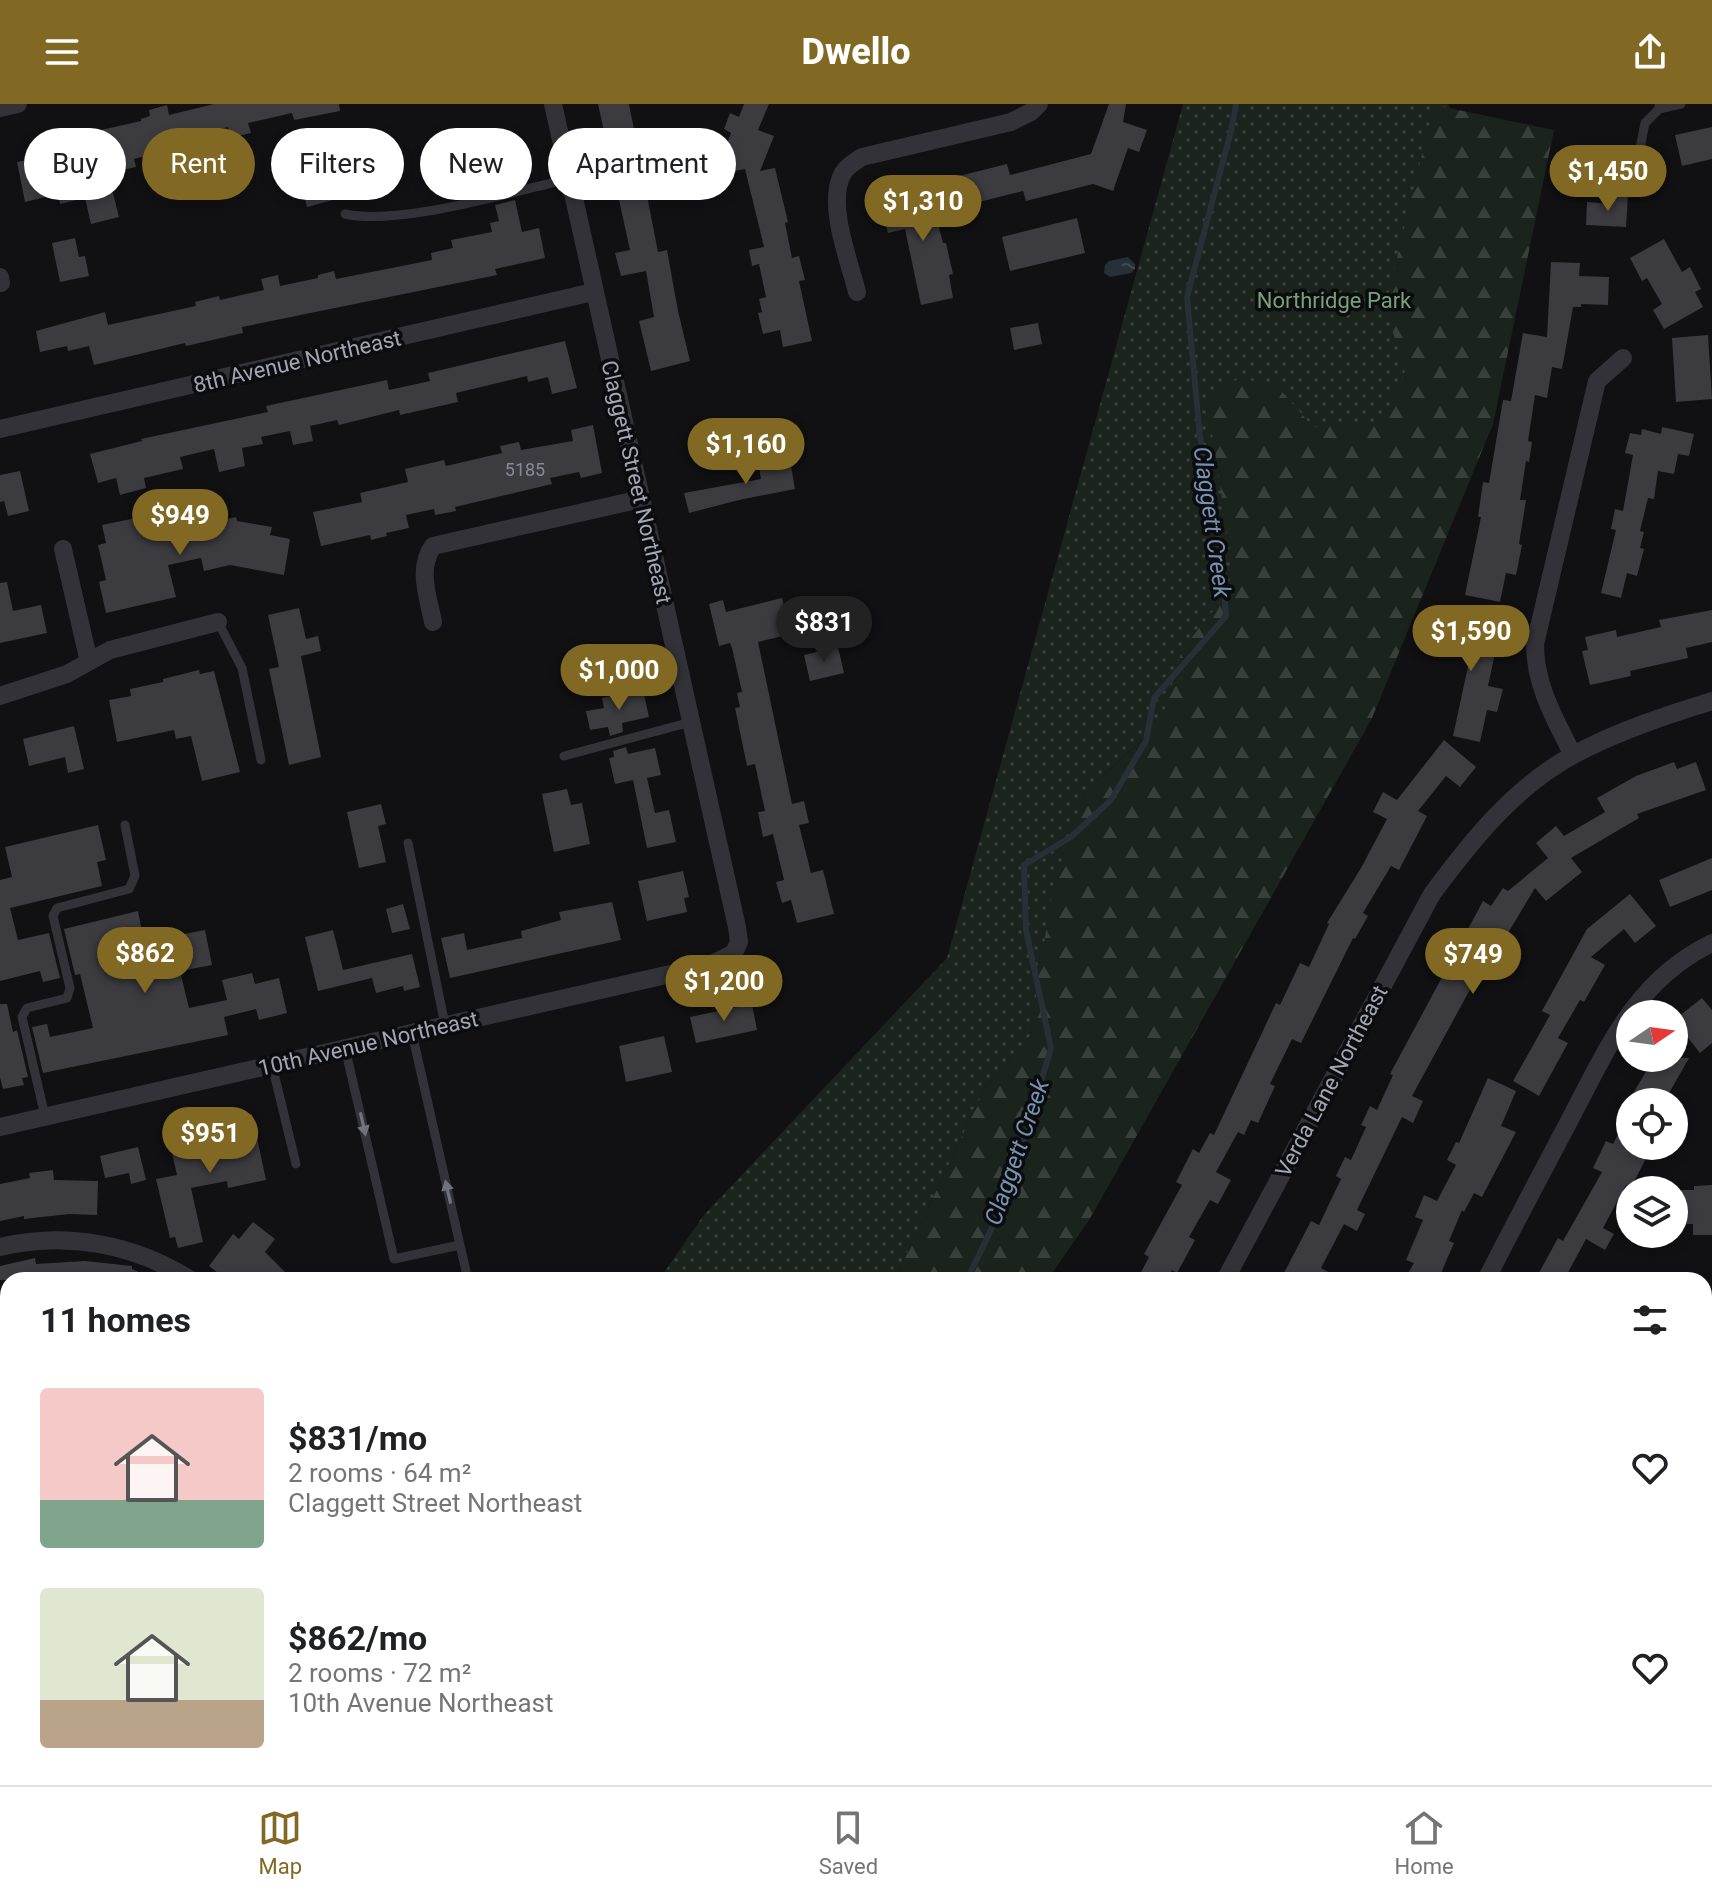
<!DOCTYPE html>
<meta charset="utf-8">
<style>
body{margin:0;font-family:Roboto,sans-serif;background:#f6f6f6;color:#202124;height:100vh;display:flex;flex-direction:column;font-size:30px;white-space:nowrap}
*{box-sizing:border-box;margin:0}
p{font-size:26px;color:#757577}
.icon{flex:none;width:44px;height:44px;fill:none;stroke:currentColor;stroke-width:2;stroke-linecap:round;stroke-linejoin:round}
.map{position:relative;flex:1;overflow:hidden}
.panel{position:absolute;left:0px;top:1168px;width:1712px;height:514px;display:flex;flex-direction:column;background:#fff;border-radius:24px 24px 0 0;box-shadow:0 4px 12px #0003}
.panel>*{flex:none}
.guide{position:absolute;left:24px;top:24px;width:800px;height:72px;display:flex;gap:16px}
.needle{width:52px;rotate:77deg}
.fabs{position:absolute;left:1616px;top:896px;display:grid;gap:16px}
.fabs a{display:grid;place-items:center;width:72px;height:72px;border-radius:50%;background:#fff;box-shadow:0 4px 12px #0003;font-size:40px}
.price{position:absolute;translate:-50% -68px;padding:0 18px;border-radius:28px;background:#826923;color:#fff;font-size:26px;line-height:52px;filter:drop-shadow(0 2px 4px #0008)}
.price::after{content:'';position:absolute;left:50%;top:48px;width:24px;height:18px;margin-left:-12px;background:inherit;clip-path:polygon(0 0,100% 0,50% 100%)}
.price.on{background:#222;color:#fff}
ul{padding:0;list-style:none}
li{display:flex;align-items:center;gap:24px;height:200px;padding:0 40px}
li span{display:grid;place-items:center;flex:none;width:224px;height:160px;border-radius:8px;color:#555}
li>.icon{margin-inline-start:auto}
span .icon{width:96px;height:96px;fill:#fffc;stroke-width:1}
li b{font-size:34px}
h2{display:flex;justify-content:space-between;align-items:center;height:96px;padding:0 40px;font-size:34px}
.chip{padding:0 28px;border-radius:36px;background:#fff;box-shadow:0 4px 12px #0003;font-size:28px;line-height:72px}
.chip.on{background:#826923;color:#fff}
header{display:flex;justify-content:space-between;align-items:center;height:104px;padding:0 40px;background:#826923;color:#fff;font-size:36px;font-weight:800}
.menu{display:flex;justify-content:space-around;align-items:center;height:112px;border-top:2px solid #e0e0e0;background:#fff;font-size:22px;color:#757577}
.menu a{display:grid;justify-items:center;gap:4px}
.menu .on{color:#826923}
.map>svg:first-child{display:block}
.grass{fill:url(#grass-dots);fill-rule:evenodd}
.forest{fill:url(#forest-firs)}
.water{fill:url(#water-ripples)}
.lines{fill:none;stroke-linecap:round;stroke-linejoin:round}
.stream{stroke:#272f37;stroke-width:6}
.building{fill:#3b3b40}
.lane{stroke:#323238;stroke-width:9}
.street{stroke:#323238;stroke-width:18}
.oneway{fill:#70727c}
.labels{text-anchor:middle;stroke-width:7;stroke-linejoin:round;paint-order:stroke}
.number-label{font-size:18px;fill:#888b97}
.park-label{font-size:22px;fill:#77a07d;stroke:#0c0c0e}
.street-label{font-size:22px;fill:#a2a6b4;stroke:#0c0c0e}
.water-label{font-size:24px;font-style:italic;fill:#7691b1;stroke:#0c0c0e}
</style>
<header><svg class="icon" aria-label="menu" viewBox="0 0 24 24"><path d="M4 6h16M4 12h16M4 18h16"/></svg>Dwello<svg class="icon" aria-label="share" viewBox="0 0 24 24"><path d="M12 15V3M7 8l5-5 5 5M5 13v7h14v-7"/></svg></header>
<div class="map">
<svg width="1712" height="1681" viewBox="0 0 1712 1681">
<defs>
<pattern id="grass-dots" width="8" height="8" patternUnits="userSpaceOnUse" patternTransform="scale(2)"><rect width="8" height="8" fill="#1b231d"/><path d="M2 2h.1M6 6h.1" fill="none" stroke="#39403b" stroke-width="1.8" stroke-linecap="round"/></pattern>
<pattern id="forest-firs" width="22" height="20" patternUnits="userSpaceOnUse" patternTransform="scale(2)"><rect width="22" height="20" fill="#1b231d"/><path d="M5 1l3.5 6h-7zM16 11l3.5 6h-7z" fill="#39403b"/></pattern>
<pattern id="water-ripples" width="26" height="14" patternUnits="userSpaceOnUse" patternTransform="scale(2)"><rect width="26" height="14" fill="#272f37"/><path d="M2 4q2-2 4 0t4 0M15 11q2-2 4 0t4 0" fill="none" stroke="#434a52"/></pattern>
</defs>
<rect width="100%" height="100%" fill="#111113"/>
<!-- grass -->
<path class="grass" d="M1183 0H1448L1502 117 1372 614 1089 1116 1047 1176H967L1007 1092 1037 888 1030 932 987 980 894 1176H659L703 1112 947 854ZM1146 633H1147L1070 733 1085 687Z
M272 1674H510L500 1681H263Z"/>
<!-- forest -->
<path class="forest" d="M1434 1 1554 26 1493 320 1372 614 1089 1116 1047 1176H894L987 980 1030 932 1053 781 1085 687 1160 621 1182 546 1235 479 1207 297 1239 274 1277 282 1313 323 1381 319 1405 267 1385 203Z
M510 1674H720L715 1681H500Z"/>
<!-- water -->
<path class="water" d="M1128 153 1135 160V165L1131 169 1110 173 1104 169 1105 161 1109 157Z"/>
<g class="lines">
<!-- stream -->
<path class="stream" d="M967 1176 1007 1092 1051 944 1026 826 1024 761 1071 733 1111 696 1146 637 1154 594 1226 512 1221 449 1200 333 1187 193 1231 27 1236 0
M540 1681 547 1674"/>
</g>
<!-- building -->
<path class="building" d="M214 0H339L340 7 294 16 292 9 248 19 251 29 230 34 228 23 174 35 176 44 134 55 136 63 108 69 119 113 91 120 85 94 60 100 58 90 25 98 17 58 35 54 34 49 44 47 43 39 141 17V15L150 12 149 6 167 1 169 11Z
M598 0H629L658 148 667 146 678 207 690 257 651 267 639 217 654 213 646 167 621 172 615 149 630 146Z
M744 0H769L758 26 774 32 760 67 775 64 788 118 785 119 792 154 799 152 805 176 799 177 812 237 783 243 780 226 763 230 758 209 762 208 759 195 766 193 759 160 752 162 749 146 764 143 745 65 708 72 704 56 722 52 731 29 724 25 730 9 739 13Z
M1109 0H1126L1123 18 1147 26 1139 48 1128 44 1113 87 1093 80 1026 97 1023 87 963 102 955 73 1007 60 1010 71 1091 50Z
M1712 23V55L1682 62 1675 31Z
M483 37 486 52 519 45 525 74 511 77 512 81 492 86 491 81 472 85 467 64 462 65 457 43Z
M334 71 340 94 307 103 301 79Z
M927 78 943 139H946L953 170 949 171 953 194 921 201 905 125 888 129 882 106 907 100 903 83Z
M1614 90 1628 91 1626 123 1586 121 1587 98 1613 100Z
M515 96 522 128 539 124 545 154 495 165 497 171 242 223 243 229 186 242 185 239 94 261 89 242 68 247 67 242 40 248 36 227 105 208 108 221 196 202 195 198 219 192 220 196 264 186 261 175 278 171 280 182 318 174V171L334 167 336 175 432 156 431 149 453 144 451 136 492 128 490 119 499 117 495 101Z
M1077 114 1085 149 1010 167 1002 133Z
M75 134 79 153 85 152 89 172 60 178 52 139Z
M1664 135 1682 168 1690 163 1701 185 1695 188 1703 203 1664 225 1653 206 1662 200 1647 174 1642 177 1630 154Z
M1551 158 1580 159 1579 172 1609 173 1608 201 1581 200V203H1573L1562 265 1552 263 1547 294 1535 291 1528 337 1532 338 1529 358 1526 357 1520 396H1526L1519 440 1522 441 1516 471 1506 469 1500 498 1465 491 1481 413H1478L1483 378 1489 379 1503 296 1511 297 1523 229 1547 233Z
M1038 219 1042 240 1014 246 1010 224Z
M1708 231 1712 295 1676 298 1672 234Z
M565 237 577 284 552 290 548 273 528 278 527 272 456 289 458 298 400 311 399 306 339 321 337 316 310 322 313 337 293 341 290 327 261 333 263 340 242 344 245 362 219 368 214 345 180 353 183 365 144 374 146 384 120 391 116 374 98 379 90 350 142 337 141 335 268 308 266 302 387 276 389 286 430 277 428 269Z
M593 321 602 369 581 374 579 368 550 374 552 380 455 403 456 407 435 411 434 405 406 411 409 424 386 429 387 432 371 436 370 431 321 442 313 408 362 398 360 389 408 378 405 365 444 356 446 362 502 349 500 342 519 338 521 346 573 337 571 326Z
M1662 323 1694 330 1689 352 1678 350 1674 370 1658 367 1654 395 1648 394 1640 427 1644 428 1640 444 1644 445 1637 472 1627 469 1621 494 1601 489 1616 426 1611 425 1615 405 1623 407 1633 351 1625 349 1630 329 1641 331 1642 325 1661 330Z
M789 351 795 385 739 396 689 409 684 389 761 375 758 357Z
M20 367 29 407 8 412 4 397 0 398V371Z
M236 413 237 417 272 423 270 431 290 435 284 471 230 461 204 467 201 454 168 461 176 493 106 509 99 478 106 476 98 441 106 439 102 421 136 414 139 429 146 427 147 432Z
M7 478 13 507 41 501 47 529 0 539V479Z
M782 494 791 530 758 538 792 700 804 697 809 719 799 721 811 769 823 766 834 810 797 819 791 796 782 799 776 778 784 776 773 730 763 733 758 708 765 707 755 660 747 662 735 604 740 603 737 589 742 588 732 544 730 539 719 542 709 500 723 496 726 508Z
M299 504 306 535 318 532 321 547 301 552 321 653 289 661 269 565 279 563 268 511Z
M1446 504 1475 510 1471 530 1498 535 1488 582 1503 585 1497 608 1487 606 1480 638 1453 632 1470 553 1438 547Z
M1712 506V538L1686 544 1688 554 1630 567 1631 572 1590 581 1582 547 1588 546 1585 533 1616 526 1617 533 1661 523 1659 516Z
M838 543 844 569 810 577 804 551Z
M199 566 200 570 214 567 240 668 202 677 191 632 176 635 174 626 117 638 109 596 131 592 130 585 163 578V575Z
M643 586 649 613 622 619 623 628 610 632 608 623 590 626 586 607 604 604 602 594Z
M74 622 84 665 68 669 65 653 29 662 23 635Z
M1444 636 1476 663 1460 683 1446 672 1418 707 1427 712 1399 766 1391 762 1363 809 1368 812 1355 835 1353 834 1301 939 1292 935 1270 980 1275 982 1258 1019 1251 1016 1244 1031 1238 1028 1216 1068 1231 1076 1218 1100 1210 1096 1189 1133 1195 1136 1177 1169 1172 1166 1167 1176H1137L1149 1153 1144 1150 1182 1081 1176 1078 1193 1045 1199 1049 1210 1029 1214 1031 1276 899 1280 901 1300 859 1309 863 1329 820 1327 819 1361 764 1387 715 1373 708 1383 688 1397 696Z
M626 643 628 650 655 644 661 671 647 674 655 709 669 706 676 738 647 744 633 676 615 680 609 654 614 653 613 647Z
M1674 658 1677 665 1696 658 1706 686 1637 710 1639 714 1571 754 1582 768 1546 797 1535 784 1505 834 1512 838 1504 850 1497 846 1495 850 1491 847 1412 992 1423 997 1413 1019 1402 1013 1357 1106 1365 1110 1357 1127 1344 1120 1321 1164 1343 1176H1296L1284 1169 1311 1117 1319 1121 1341 1075 1336 1072 1345 1053 1351 1056 1366 1023 1361 1021 1370 1002 1377 1006 1393 971 1390 970 1483 797 1491 802 1503 784 1508 787 1548 754 1536 739 1556 722 1564 732 1605 708 1597 694 1636 672Z
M567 685 571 701 582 699 590 740 554 748 542 690Z
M381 700 386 720 378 722 386 758 359 764 347 708Z
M98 721 106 756 97 758 102 782 10 804 18 836 49 829 60 874 43 878 40 867 0 877V776L12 773 5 743Z
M1712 754V786L1670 803 1659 776Z
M683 767 689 793 684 794 687 808 647 817 638 777Z
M1630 790 1656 822 1635 839 1624 825 1591 853 1605 861 1584 898 1580 896 1558 934 1568 939 1539 992 1513 977 1550 911 1542 907 1587 825Z
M612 798 621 836 450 874 441 834 464 829 467 846 522 834 521 827 561 816 559 808Z
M403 800 410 825 392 829 386 805Z
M138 807 144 838 205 826 212 861 180 867 189 904 227 896 222 876 252 869 255 880 279 874 287 909 259 916 256 905 224 913 228 931 43 969 32 923 47 920 50 933 93 924 80 870 75 871 64 825Z
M333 826 343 866 412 850 420 883 404 887 403 882 376 889 372 874 318 887 305 833Z
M1702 894 1712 906V939L1700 949 1674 916Z
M0 900H7L13 928 17 926 28 973 22 974 24 981 3 985 0 973Z
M752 900 757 926 696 939 690 913Z
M664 932 672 968 626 978 619 942Z
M1654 954H1689L1664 998H1628Z
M1488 974 1516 987 1501 1022 1516 1028 1482 1093 1474 1089 1464 1108 1462 1106 1449 1137 1454 1139 1438 1176H1404L1414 1159 1406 1156 1423 1116 1415 1113 1424 1091 1437 1097 1456 1061 1447 1056 1456 1038 1459 1039Z
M1630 1007V1042H1652L1631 1084 1626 1081 1603 1124 1614 1130 1605 1146 1586 1135 1564 1176H1535L1558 1134 1563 1137 1602 1068 1593 1064 1606 1037 1613 1040Z
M252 1010 266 1076 228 1084 227 1077 191 1084 203 1138 178 1144 175 1133 170 1134 156 1075 177 1071 172 1049 219 1039 214 1018Z
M138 1043 146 1076 131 1080 129 1069 105 1074 100 1052Z
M53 1066 54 1076 98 1077 97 1111 69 1110 24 1115V1112L0 1117V1080L30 1074 29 1069Z
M1712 1081V1131H1693V1120H1682L1681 1086H1694V1082Z
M253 1118 275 1135 265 1148 293 1176H227L209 1162 233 1130 239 1135Z
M35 1154 36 1160 85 1157 132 1162V1165L156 1176H0V1162Z"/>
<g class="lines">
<!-- lane -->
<path class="lane" d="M1659 0V5L1681 0
M1637 60 1645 19 1659 5
M345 110C401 122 510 88 569 75
M218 518 242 564 261 656
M564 652 691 618
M408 739 445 921
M345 944 394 1155 460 1141 412 929
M272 961 296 1060
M45 1012 22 913 27 904 67 894 70 884 53 812 57 804 129 785 135 772 125 721
M460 1141 468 1176"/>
<!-- street -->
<path class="street" d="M0 4 18 0
M0 173 1 179
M857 188C849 156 826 99 843 69 847 62 856 57 862 53L1011 18 1031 8 1039 0
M0 325 593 188
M63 445 89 558
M433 518C428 492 417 465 433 442L641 395
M0 592 67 570 110 546 218 518
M1573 651C1555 615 1535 582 1535 540L1597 277 1623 254
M0 1023 710 861 734 849 739 838 737 823 553 0
M0 1143C66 1127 134 1140 191 1176
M1225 1176 1432 790C1472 736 1515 682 1575 650 1618 627 1666 611 1712 597
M1486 1176C1512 1125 1539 1074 1566 1023 1605 950 1633 877 1712 839
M0 1304 8 1302
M0 1467 8 1488
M1704 1546 1712 1547
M1118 1674 1126 1681
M1450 1674 1458 1681
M115 1681 124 1674
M915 1681 920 1674
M1209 1681 1215 1674"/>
</g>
<!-- one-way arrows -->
<defs><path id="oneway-solid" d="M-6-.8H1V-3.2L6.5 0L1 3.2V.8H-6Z" transform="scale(2)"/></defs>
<g class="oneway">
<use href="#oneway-solid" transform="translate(363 1020) rotate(77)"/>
<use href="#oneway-solid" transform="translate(448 1088) rotate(-103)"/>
</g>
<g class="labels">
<!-- number labels -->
<g class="number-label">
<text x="525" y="372">5185</text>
</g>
<!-- park labels -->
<g class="park-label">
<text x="1334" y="204">Northridge Park</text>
</g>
<!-- street labels -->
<g class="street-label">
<text transform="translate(297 257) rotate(-13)" y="8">8th Avenue Northeast</text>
<text transform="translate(637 378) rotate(77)" y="8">Claggett Street Northeast</text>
<text transform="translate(368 939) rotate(-13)" y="8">10th Avenue Northeast</text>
<text transform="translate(1331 977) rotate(-62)" y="8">Verda Lane Northeast</text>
</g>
<!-- water labels -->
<g class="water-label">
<text transform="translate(1212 418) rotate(82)" y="8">Claggett Creek</text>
<text transform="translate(1017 1048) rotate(-71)" y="8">Claggett Creek</text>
</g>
</g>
</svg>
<div class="fabs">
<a><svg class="needle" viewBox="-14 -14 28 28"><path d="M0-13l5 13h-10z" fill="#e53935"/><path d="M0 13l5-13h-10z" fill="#757577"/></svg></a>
<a><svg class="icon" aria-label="locate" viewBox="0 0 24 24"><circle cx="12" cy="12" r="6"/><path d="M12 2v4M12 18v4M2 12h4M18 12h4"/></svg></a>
<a><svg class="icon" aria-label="layers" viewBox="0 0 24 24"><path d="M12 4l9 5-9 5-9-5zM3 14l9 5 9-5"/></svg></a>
</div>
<b class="price" style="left:1608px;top:109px">$1,450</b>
<b class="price" style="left:923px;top:139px">$1,310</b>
<b class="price" style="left:746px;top:382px">$1,160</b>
<b class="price" style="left:180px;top:453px">$949</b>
<b class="price on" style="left:824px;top:560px">$831</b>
<b class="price" style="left:1471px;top:569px">$1,590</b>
<b class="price" style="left:619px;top:608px">$1,000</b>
<b class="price" style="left:145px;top:891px">$862</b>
<b class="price" style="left:1473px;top:892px">$749</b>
<b class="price" style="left:724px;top:919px">$1,200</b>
<b class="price" style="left:210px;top:1071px">$951</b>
<div class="guide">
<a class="chip">Buy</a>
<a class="chip on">Rent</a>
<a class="chip">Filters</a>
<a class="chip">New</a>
<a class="chip">Apartment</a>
</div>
<section class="panel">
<h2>11 homes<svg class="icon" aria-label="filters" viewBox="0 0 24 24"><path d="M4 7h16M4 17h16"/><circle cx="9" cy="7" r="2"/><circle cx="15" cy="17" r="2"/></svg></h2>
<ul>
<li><span style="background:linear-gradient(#f6c9c9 70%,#7fa58c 0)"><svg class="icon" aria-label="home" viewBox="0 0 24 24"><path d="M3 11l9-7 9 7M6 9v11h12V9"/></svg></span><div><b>$831/mo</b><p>2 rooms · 64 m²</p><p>Claggett Street Northeast</p></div><svg class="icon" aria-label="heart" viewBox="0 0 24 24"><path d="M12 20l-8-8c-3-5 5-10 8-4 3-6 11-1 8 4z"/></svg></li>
<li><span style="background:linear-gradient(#dfe7d0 70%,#b9a48a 0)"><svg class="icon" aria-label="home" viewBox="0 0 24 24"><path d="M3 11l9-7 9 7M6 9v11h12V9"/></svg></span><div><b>$862/mo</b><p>2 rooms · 72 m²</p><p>10th Avenue Northeast</p></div><svg class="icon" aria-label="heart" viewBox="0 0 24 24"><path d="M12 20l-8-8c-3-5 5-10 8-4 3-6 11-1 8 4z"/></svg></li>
</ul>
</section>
</div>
<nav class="menu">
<a class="on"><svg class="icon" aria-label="map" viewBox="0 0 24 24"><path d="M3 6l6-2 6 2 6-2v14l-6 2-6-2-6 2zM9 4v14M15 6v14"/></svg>Map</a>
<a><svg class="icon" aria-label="saved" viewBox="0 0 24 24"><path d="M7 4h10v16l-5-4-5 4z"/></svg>Saved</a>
<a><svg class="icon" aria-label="home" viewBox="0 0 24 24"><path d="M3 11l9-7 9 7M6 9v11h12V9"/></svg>Home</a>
</nav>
